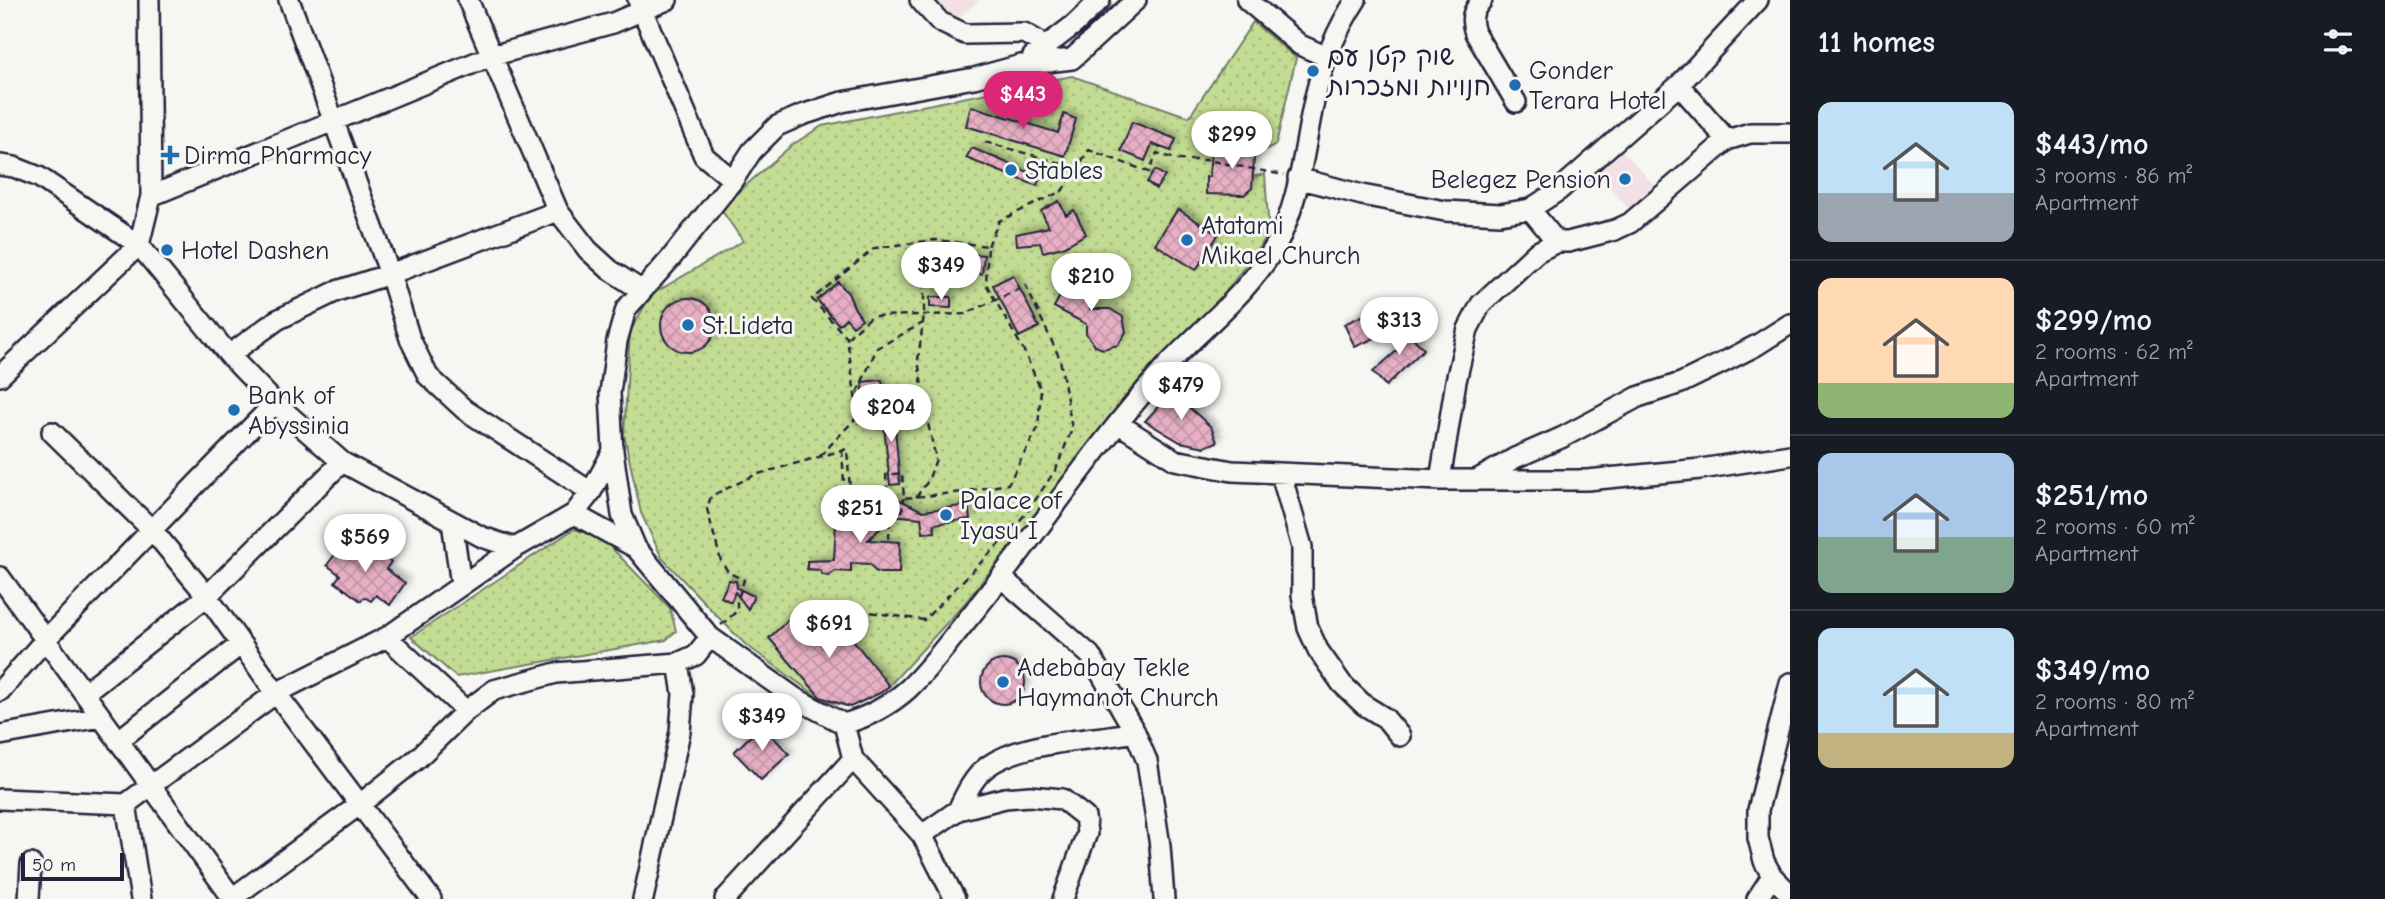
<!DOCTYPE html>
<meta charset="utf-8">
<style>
body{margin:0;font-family:"Comic Neue","Playpen Sans Hebrew",sans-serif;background:#242831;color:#f1f3f6;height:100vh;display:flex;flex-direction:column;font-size:26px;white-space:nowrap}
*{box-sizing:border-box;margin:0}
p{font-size:23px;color:#9ea1a6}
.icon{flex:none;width:38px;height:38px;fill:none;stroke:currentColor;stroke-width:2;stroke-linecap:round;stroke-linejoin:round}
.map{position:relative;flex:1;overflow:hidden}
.panel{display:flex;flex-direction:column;background:#171b24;width:595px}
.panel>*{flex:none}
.scale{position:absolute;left:21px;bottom:18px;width:103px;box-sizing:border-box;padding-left:7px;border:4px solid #22223b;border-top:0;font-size:19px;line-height:24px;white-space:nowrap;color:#22223b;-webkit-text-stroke:5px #f6f6f2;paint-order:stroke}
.price{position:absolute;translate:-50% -60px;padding:0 16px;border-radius:24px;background:#fff;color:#222;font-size:23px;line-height:46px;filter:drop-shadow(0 2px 4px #0008)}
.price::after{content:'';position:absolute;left:50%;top:42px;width:21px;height:16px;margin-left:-10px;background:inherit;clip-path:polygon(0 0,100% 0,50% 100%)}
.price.on{background:#db2777;color:#fff}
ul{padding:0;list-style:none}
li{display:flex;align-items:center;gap:21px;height:175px;padding:0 28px}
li+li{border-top:2px solid #363941}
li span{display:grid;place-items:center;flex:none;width:196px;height:140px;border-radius:14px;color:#555}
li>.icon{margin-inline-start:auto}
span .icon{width:84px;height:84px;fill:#fffc;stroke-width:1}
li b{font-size:30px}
h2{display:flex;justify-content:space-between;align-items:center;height:84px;padding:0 28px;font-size:30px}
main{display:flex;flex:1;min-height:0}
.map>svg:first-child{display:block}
.built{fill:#f1e1e4}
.green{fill:url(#green-dots);stroke:#727f67;stroke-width:2}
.building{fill:url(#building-cross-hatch);stroke:#22223b;stroke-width:2;filter:url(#shadow)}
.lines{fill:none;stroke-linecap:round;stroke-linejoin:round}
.minor-casing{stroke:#22223b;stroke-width:24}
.path{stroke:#22223b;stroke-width:2.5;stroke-dasharray:7 5;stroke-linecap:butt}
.minor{stroke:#f6f6f2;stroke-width:19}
.poi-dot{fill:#1f6fb2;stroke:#f6f6f2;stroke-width:2.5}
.labels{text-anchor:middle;stroke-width:6;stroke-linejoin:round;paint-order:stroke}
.poi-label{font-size:26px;fill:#22223b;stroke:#f6f6f2;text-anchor:start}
</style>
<main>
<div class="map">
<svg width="1790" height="899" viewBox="0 0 1790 899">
<defs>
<pattern id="green-dots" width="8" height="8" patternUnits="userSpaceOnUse" patternTransform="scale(1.75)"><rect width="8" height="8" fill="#c3dc93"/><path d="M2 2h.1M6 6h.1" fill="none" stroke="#a7bc80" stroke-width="1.8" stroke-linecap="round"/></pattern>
<pattern id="building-cross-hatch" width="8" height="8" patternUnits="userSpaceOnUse" patternTransform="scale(1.75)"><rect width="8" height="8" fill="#e6afc4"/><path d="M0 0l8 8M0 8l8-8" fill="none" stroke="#c596a9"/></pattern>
<filter id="shadow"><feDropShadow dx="4" dy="-4" stdDeviation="3.5" flood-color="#0004"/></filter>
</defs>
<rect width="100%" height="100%" fill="#f6f6f2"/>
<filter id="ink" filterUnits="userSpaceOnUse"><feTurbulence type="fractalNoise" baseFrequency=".0143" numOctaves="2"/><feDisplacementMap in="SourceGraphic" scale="14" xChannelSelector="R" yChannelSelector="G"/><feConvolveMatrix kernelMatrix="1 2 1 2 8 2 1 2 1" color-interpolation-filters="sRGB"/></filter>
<g filter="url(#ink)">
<!-- built -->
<path class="built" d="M926 0H979L950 26Z
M1618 146 1658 189 1632 212 1593 169Z"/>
<!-- green -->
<path class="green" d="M1253 22 1296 58 1276 144 1253 157 1252 177 1265 174 1269 234 1221 298 1158 361 964 604 889 686 880 693 850 707 822 700 745 644 718 617 662 558 641 513 624 435 630 331 651 295 743 241 720 208 792 145 822 126 1072 76 1189 117Z
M574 529 602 538 670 608 676 631 666 640 456 677 411 637Z"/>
<!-- building -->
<path class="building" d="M971 106 1058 133 1064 114 1076 119 1065 156 966 126Z
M1132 122 1176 139 1171 151 1152 144 1145 161 1121 151Z
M1235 140 1255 141 1252 188 1244 195 1206 194V177H1209L1211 152 1235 153Z
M972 148 1040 177 1037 186 966 158Z
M1155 170 1165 176 1156 189 1147 182Z
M1059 201 1066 215 1074 210 1086 234 1063 247 1043 252 1040 243 1017 245 1016 234 1049 227 1041 211Z
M1178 209 1218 235 1196 270 1155 244Z
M972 254 984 255 982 274 971 273Z
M1073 272 1101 288 1090 309H1110L1123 317 1126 332 1118 345 1103 349 1095 346 1086 333V324L1054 307Z
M1013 275 1039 327 1019 337 993 285Z
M838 282 848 293 855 309 862 319 853 326 846 318 839 325 817 300Z
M930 297H951V308L930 307Z
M661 325a27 27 0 1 1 54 0a27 27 0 1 1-54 0Z
M1378 309 1388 332 1355 347 1344 324Z
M1402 327 1424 349 1386 386 1373 372 1402 346 1393 336Z
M882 380 885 401 865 404 862 382Z
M1169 389 1211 427 1217 442 1205 447 1180 442 1145 421 1157 408Z
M893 404 900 484 890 485 882 405Z
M891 496 923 511 968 505 970 519 934 524 935 532 923 533 921 518 893 515Z
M849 505 850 515 871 516 878 510H891L887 522 868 540 900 542 899 573H880L875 571 870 564 851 563V572L835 571 829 576 823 575 819 570 807 569V561L834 560 836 521 828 515Z
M366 543 391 562 386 569 405 583 390 605 376 595 371 601 364 597 361 601 335 582 340 575 327 565 343 544 352 550 357 544 362 548Z
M729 580 736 581 737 588 754 596 748 609 735 592 731 602 721 597Z
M810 617 839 622 889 686 880 693 850 707 820 697 769 638 789 619Z
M981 682a22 22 0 1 1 44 0a22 22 0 1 1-44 0Z
M762 725 789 754 761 780 734 752Z"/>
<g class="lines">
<defs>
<path id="minor" d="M289 0 390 274 410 339 428 376 465 410 591 492
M468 0 558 211 588 250 610 270 641 290
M638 0 704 156 733 180
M920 0 940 22 965 34 1024 33 1036 40 1051 62
M1136 0 1072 59 1021 65 974 78 842 102 802 115 777 126 752 151 733 180 671 258 626 309 617 341 610 393 613 451 622 515 636 548 710 637 795 698 844 724C868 717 889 706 908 689 930 668 948 643 967 620 1034 539 1092 449 1163 370 1201 328 1247 296 1276 245 1300 203 1304 144 1315 97 1323 63 1337 29 1356 0
M1247 0 1300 45 1327 57
M1482 0C1472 12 1470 18 1475 33L1516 102
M1033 56 1075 24 1100 0
M1679 85 1727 140
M0 165 14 167 39 177 139 245 229 355 275 403 342 462 482 537 515 548
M1298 178 1362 195 1445 211 1500 214 1530 209 1558 191 1679 85 1758 0
M151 196 491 56 613 23 667 0
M1530 209 1557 242
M229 355 277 320 337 291 390 274 558 211
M0 376 139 245 151 196 149 0
M1119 424 1175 460 1232 471 1440 480H1587L1701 469 1790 455
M52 432 153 531 207 596 276 693 431 899
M1281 474 1302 547V595L1308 628 1318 650 1342 684 1364 705 1385 718 1400 736
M1478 479 1515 458 1563 437 1638 397 1681 383 1722 363 1757 345 1790 324
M1440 480 1456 381 1468 329 1481 304 1537 252 1557 242H1568L1615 230 1630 223 1727 140 1750 133H1790
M574 514 636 548
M452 522 461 585
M0 577 233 899
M1002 578 1090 655 1135 732 1147 761 1160 846 1164 899
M387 637 466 711
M1790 683 1758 810V838L1764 861 1772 876 1790 894
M0 691 45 640 275 403
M84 693 207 596 342 462
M844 724 853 759 922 835 955 899
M0 735 101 717
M118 741 241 644
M0 799 126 804 276 693 387 637 515 548 574 514 591 492 613 451
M126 804 141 899
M958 810C965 795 974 776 988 766 1025 740 1091 741 1135 732
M922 835 958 810 1005 798 1030 796 1062 799 1085 817 1087 833 1063 899
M29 899 31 864
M231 899 359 805 418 758 466 711 494 690 556 673 678 663 696 655 710 637
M643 899 680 732 683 694 678 663
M725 899 853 759
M1757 899 1772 876"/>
</defs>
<!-- minor casing -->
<use href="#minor" class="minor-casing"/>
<!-- path -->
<path class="path" d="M985 142 1079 168
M988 246 999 221 1062 191 1089 150 1149 172 1157 153 1178 160H1207L1284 175
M847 338 872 316 965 314 1026 286 1060 359 1072 429 1056 469 1028 511 998 545 924 620 863 611
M857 393 877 348 923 323
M842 450 846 516
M820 456 858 416 847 338 812 299 875 248 935 240 988 246 986 284 1023 349 1041 390 1038 428 1008 484 962 492
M916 497 928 481 936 459 927 419 918 360 924 315V277L964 244
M889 539 890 513 902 511 904 498
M721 625 737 611V602L744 580 729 573 721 561 707 509 711 496 755 475 847 449 851 503 888 501 886 475 902 473 904 498 962 492 964 513"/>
<!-- minor -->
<use href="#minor" class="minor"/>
</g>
</g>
<!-- markers -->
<g class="poi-dot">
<circle cx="1313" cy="71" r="7"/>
<circle cx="1515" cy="85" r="7"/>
<path d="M166.5 144.5h7v7h7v7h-7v7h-7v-7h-7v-7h7z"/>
<circle cx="1011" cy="170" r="7"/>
<circle cx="1625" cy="179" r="7"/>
<circle cx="1187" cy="240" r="7"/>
<circle cx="167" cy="250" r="7"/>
<circle cx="688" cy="325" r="7"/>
<circle cx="234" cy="410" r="7"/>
<circle cx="946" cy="515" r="7"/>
<circle cx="1003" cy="682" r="7"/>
</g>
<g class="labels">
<!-- poi labels -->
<g class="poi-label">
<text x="1327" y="65">שוק קטן עם<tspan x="1327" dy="30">חנויות ומזכרות</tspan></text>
<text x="1529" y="79">Gonder<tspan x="1529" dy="30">Terara Hotel</tspan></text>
<text x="184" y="164">Dirma Pharmacy</text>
<text x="1025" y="179">Stables</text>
<text x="1611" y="188" text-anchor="end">Belegez Pension</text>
<text x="1201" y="234">Atatami<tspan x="1201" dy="30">Mikael Church</tspan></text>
<text x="181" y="259">Hotel Dashen</text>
<text x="702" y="334">St.Lideta</text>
<text x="248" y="404">Bank of<tspan x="248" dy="30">Abyssinia</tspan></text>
<text x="960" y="509">Palace of<tspan x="960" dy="30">Iyasu I</tspan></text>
<text x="1017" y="676">Adebabay Tekle<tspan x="1017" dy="30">Haymanot Church</tspan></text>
</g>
</g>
</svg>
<div class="scale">50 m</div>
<b class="price on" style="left:1023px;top:131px">$443</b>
<b class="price" style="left:1232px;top:171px">$299</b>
<b class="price" style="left:941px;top:302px">$349</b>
<b class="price" style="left:1091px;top:313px">$210</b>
<b class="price" style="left:1399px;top:357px">$313</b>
<b class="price" style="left:1181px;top:422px">$479</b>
<b class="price" style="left:891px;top:444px">$204</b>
<b class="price" style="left:860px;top:545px">$251</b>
<b class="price" style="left:365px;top:574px">$569</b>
<b class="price" style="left:829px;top:660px">$691</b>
<b class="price" style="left:762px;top:753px">$349</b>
</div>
<section class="panel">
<h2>11 homes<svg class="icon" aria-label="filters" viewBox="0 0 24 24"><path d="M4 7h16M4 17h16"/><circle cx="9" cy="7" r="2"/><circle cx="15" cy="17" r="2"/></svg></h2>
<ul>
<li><span style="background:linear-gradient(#bfe0f5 65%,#9aa5b1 0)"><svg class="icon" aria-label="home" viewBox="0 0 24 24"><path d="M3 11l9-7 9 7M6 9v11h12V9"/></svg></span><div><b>$443/mo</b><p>3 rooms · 86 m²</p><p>Apartment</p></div></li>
<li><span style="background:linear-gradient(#ffd9b3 75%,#8fb573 0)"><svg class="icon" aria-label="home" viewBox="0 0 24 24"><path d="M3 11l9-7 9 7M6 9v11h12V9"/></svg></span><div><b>$299/mo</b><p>2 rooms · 62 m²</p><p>Apartment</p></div></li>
<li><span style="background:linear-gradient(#a9c7e8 60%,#7fa58c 0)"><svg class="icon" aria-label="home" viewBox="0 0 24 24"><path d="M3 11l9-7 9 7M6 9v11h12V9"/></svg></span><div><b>$251/mo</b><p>2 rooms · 60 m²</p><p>Apartment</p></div></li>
<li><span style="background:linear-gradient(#bfe0f5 75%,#c2b280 0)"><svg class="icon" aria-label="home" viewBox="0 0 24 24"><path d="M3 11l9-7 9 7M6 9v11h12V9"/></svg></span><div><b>$349/mo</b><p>2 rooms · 80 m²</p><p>Apartment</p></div></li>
</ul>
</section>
</main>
